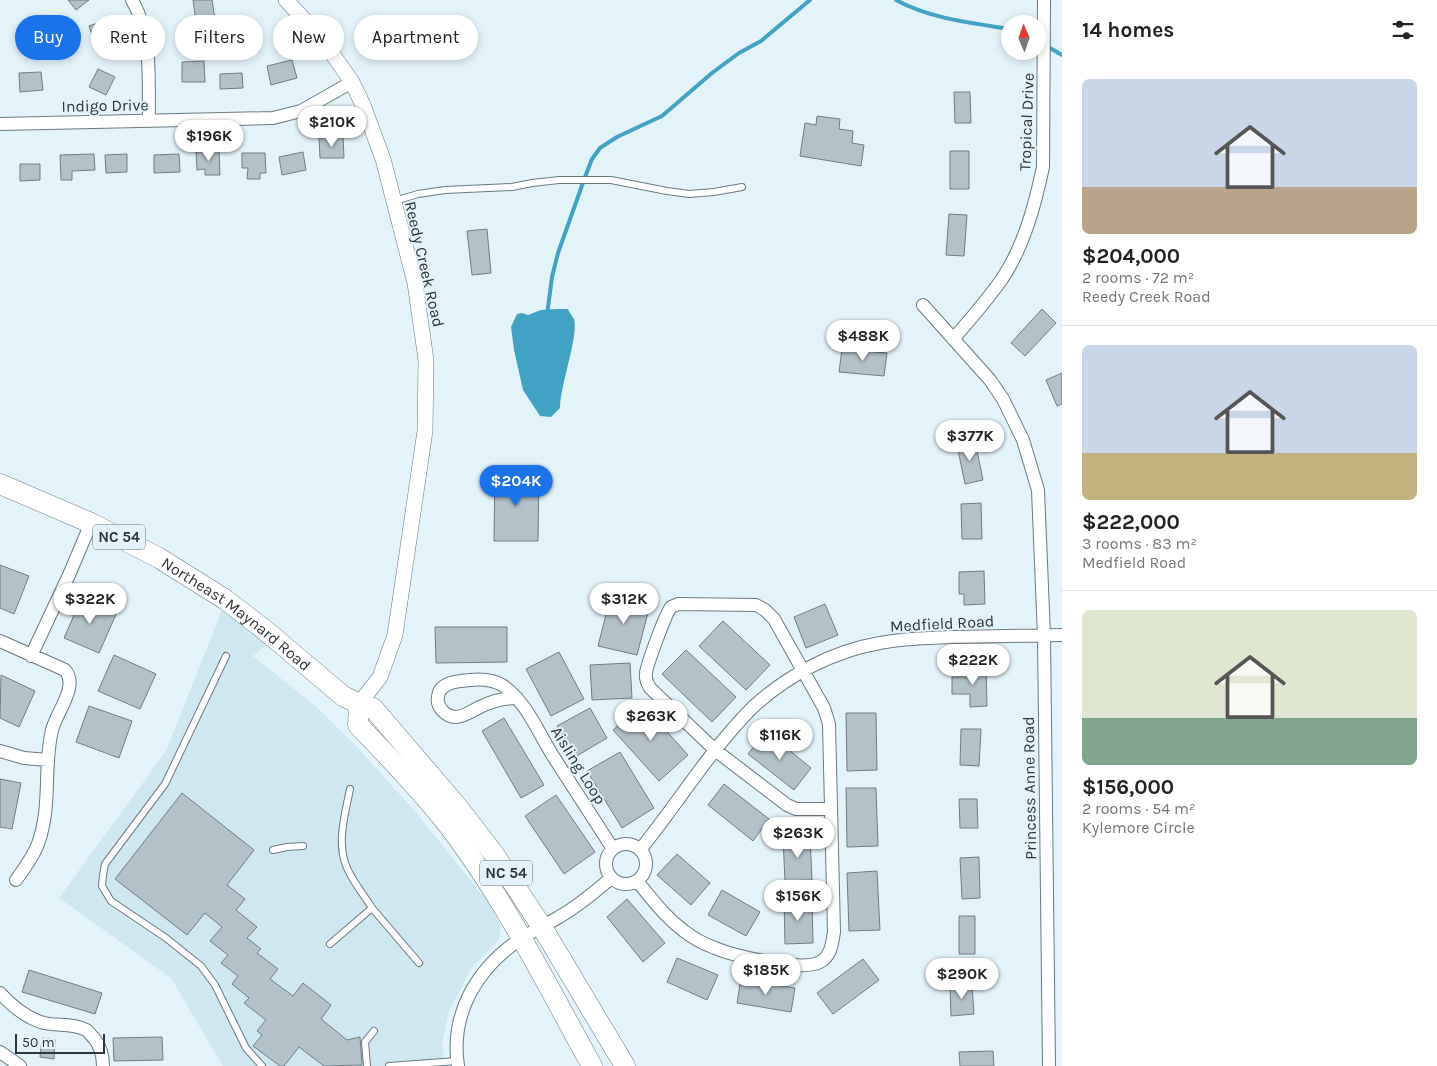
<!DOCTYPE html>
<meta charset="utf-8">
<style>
body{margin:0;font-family:Karla,sans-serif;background:#f2f2f2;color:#222;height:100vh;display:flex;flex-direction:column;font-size:19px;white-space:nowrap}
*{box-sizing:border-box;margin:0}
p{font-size:16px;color:#767676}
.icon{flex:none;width:28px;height:28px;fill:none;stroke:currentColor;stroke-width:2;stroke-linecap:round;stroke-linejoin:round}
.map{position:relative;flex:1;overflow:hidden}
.side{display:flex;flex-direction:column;background:#fff;width:375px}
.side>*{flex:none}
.banner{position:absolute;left:15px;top:15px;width:475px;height:45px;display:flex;gap:10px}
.needle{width:32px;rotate:358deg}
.controls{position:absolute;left:1001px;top:15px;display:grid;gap:10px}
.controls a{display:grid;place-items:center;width:45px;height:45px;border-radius:50%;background:#fff;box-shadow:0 2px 8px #0003;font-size:25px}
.scale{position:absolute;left:15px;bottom:12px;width:90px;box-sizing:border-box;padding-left:5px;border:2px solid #2e3437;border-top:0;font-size:14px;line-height:18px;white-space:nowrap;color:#2e3437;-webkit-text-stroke:4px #e3f3fa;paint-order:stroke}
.price{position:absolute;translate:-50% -42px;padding:0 11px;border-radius:18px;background:#fff;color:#222;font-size:16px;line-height:32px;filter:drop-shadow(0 1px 2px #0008)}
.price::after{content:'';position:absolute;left:50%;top:30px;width:15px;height:11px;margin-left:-8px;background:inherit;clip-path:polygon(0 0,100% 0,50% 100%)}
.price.active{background:#1a73e8;color:#fff}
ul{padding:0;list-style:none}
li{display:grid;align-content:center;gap:10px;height:265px;padding:0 20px}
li+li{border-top:1px solid #e0e0e0}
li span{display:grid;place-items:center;height:155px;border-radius:8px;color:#555}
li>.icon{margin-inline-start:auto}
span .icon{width:90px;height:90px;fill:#fffc;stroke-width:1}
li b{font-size:21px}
h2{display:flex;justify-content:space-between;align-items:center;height:60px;padding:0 20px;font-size:21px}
.pill{padding:0 18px;border-radius:22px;background:#fff;box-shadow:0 2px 8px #0003;font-size:18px;line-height:45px}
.pill.active{background:#1a73e8;color:#fff}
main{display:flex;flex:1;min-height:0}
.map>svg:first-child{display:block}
.built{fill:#cee7f0}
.water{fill:#42a2c4}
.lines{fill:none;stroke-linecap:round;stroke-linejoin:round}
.stream{stroke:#42a2c4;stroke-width:4}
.building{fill:#b3c2c9;stroke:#6e7d83}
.service-casing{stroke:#6b797f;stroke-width:8}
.minor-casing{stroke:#6b797f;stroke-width:14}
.tertiary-casing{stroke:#6b797f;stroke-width:16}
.primary-casing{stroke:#6b797f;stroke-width:21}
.service{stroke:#fff;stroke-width:6}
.minor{stroke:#fff;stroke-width:12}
.tertiary{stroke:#fff;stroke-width:15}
.primary{stroke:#fff;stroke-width:20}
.labels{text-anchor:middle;stroke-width:4;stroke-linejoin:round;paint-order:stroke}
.shield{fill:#e3f3fa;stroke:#646d72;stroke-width:1}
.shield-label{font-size:15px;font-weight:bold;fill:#2e3437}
.street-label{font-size:16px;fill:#2e3437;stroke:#e3f3fa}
</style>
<main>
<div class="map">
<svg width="1062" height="1066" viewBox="0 0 1062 1066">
<rect width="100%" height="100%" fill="#e3f3fa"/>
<!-- built -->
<path class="built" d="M226 600 275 638 253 656 320 710 355 745 413 809 488 902 501 927 499 939 471 969 449 1011 442 1043 445 1066H223L171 978 59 898 166 751Z"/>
<!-- water -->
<path class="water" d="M556 309H568C569 312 572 316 574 319 579 335 560 386 560 408L551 417 540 416 523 390 514 350 511 327 517 314 522 313 528 315 541 310Z"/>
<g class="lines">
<!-- stream -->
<path class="stream" d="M896 0C931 19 972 23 1010 29
M1038 41 1062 55
M547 315 552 277 558 253 585 177 592 159 600 148 617 137 662 116 712 73 739 53 761 41 810 0"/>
</g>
<!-- building -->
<path class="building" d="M68 0H89L76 10Z
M193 0H212L216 26 197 29Z
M107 20 114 41 96 47 89 26Z
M292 60 297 78 271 85 267 66Z
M204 61 205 82H182V62Z
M98 69 115 77 106 95 89 87Z
M41 72 43 90 20 92 19 73Z
M242 73 243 88 220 89V74Z
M954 92H970L971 123H955Z
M817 116 840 119 839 129 853 131 852 143 864 145 861 166 800 156 805 123 816 125Z
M343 137 344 158H320L319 138Z
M219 151 220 175H205V169L197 170 196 152Z
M950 151H969V189H950Z
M303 152 306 170 282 175 279 157Z
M242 153H265L266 173H260V179H247L248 168H242Z
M94 154 95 170 72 171V180H61L60 155Z
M127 154V172L106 173 105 155Z
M179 154 180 172 154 173V155Z
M20 164H40V180L20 181Z
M949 214 967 215 964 256 946 255Z
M487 229 491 273 472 275 467 231Z
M1042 309 1056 323 1025 356 1011 343Z
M842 349 887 353 884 376 839 372Z
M1062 373V404L1057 406 1046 380Z
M975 441 983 480 965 484 957 445Z
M495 472 539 473 538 541H494Z
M981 503 982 539H962L961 504Z
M0 565 29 576 14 614 0 608Z
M984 571 985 604 964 605V594H959V572Z
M611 595 650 605 637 655 598 646Z
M82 597 117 612 99 653 64 638Z
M825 604 838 635 806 648 794 617Z
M723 621 770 665 746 690 699 646Z
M435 627H507V662L436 663Z
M686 650 736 697 712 722 662 674Z
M559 652 584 699 551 716 526 669Z
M114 655 156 674 140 709 98 691Z
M630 663 632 698 592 700 590 665Z
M969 667H986L987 706 970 707V694H952V677H970Z
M1 675 35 691 19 727 0 718Z
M642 704 688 755 659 781 613 730Z
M89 706 132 721 119 758 76 742Z
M590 708 607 738 575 757 557 726Z
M846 713H876L877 770 847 771Z
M504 718 544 785 521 798 482 731Z
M961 729H981L979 766 960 765Z
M766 731 811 768 794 790 748 754Z
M620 752 654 808 622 828 587 771Z
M0 779 21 783 12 829 0 827Z
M724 784 769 819 753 841 708 805Z
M846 788H876L878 846 847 847Z
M182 793 254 850 227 885 245 899 236 910 257 927 247 938 261 949 257 953 278 969 270 979 293 996 303 983 331 1005 321 1019 347 1040 360 1037 362 1065 324 1066 299 1047 284 1066H280L253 1046 262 1035 257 1031 266 1020 244 1003 249 998 232 984 238 976 221 963 228 955 210 941 222 927 205 913 187 935 115 879Z
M556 795 595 852 564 874 525 816Z
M959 799H977L978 828H960Z
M810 837 812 880 785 881 783 838Z
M677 854 710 883 691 905 657 875Z
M979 857 980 898 962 899 960 858Z
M877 871 880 930 849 931 847 873Z
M722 890 760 912 746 936 708 915Z
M627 899 665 943 643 962 607 917Z
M784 900H812L813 943 785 944Z
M959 916H975V954H959Z
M677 958 718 975 707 1000 667 982Z
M863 959 879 980 833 1014 817 993Z
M29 970 102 993 95 1014 22 992Z
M741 979 795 988 791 1012 737 1003Z
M972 985 974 1014 951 1016 950 986Z
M162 1037 163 1060 114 1061 113 1038Z
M42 1038 55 1040 54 1059 40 1057Z
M993 1051 994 1066H960L959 1052Z"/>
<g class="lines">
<defs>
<path id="service" d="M394 201 418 194 445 190 512 187 532 183 559 180H611L667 191 689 194 714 192 742 187
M226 656 165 784 105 864 103 875 102 886 111 901 166 938 201 966 215 985 246 1048 262 1066
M350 789C345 815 336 843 347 868 353 882 364 895 372 908
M273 850 287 847 303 846
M330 944 372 908 419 963
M367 1066 365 1042 374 1031
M389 1066 457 1061"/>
<path id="minor" d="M132 0C153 36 148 80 149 120
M0 124 273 118 301 111 352 82
M923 305 990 380 1003 399 1023 440 1038 490 1044 636 1049 1066
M953 339C970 320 987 300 1002 279 1024 246 1035 205 1043 167L1044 0
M0 641 65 670C79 686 57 711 52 730 43 768 52 805 38 844 33 857 24 869 16 880
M31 656 69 575 91 523
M517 698C504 698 492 701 480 707 473 710 464 717 456 717 446 717 436 707 438 697 439 685 451 682 461 681 473 679 491 678 502 685 526 701 538 732 553 756 573 787 593 818 613 849
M0 751 24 758 48 760
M606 864a20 20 0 1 1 40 0a20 20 0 1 1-40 0Z
M640 850C678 803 710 750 753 707 788 675 833 651 880 643 904 638 928 638 952 637 989 636 1025 636 1062 635
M637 881C652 899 665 917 684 931 693 938 704 944 715 948 734 956 802 972 820 962 831 956 832 944 834 932L829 724 824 708 774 619 765 610 756 605 678 604C676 605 673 606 671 607 666 613 647 664 646 673 645 679 647 683 650 688L715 750 787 805 796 809H831
M0 993C12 1006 26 1018 44 1023 57 1026 74 1023 86 1030 89 1031 91 1036 94 1038 101 1047 103 1055 103 1066
M0 1052 20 1066
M458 1066C450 1013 477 969 519 940 532 931 546 925 559 917 578 906 595 892 611 878"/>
<path id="tertiary" d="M286 0 322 39 352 82 363 105 383 159 415 283 426 360 425 431 395 635 380 677 359 704"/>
<g id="primary">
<path id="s1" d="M0 484 91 523 159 558 226 600 266 631 343 696 359 704 373 708 456 805 494 854 542 927 625 1066"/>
<path d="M359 704 358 725C388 756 418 788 445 821 503 896 546 983 592 1066"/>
</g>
</defs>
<!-- service casing -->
<use href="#service" class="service-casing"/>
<!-- minor casing -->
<use href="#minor" class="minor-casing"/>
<!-- tertiary casing -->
<use href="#tertiary" class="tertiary-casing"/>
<!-- primary casing -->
<use href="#primary" class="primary-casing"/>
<!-- service -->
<use href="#service" class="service"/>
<!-- minor -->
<use href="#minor" class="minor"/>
<!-- tertiary -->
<use href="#tertiary" class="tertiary"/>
<!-- primary -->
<use href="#primary" class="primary"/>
</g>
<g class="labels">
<!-- shield labels -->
<g class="shield">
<rect x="93" y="524.5" width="52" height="25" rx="4"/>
<rect x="480" y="860.5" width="52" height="25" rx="4"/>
</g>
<g class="shield-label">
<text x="119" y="542">NC 54</text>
<text x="506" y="878">NC 54</text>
</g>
<!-- street labels -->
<g class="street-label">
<text transform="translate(105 105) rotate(-1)" y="6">Indigo Drive</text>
<text transform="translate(1026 122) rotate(-88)" y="6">Tropical Drive</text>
<text transform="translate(425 264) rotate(77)" y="6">Reedy Creek Road</text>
<text dy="6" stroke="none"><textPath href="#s1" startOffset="271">Northeast Maynard Road</textPath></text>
<text transform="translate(942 623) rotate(-3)" y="6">Medfield Road</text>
<text transform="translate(579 765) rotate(58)" y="6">Aisling Loop</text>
<text transform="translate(1029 788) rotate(-91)" y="6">Princess Anne Road</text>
</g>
</g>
</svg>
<div class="controls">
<a><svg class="needle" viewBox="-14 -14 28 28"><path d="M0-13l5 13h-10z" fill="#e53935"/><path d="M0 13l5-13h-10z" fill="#767676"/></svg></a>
</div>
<div class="scale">50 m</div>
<b class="price" style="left:332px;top:148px">$210K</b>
<b class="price" style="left:209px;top:162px">$196K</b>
<b class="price" style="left:863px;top:362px">$488K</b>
<b class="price" style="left:970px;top:462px">$377K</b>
<b class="price active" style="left:516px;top:507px">$204K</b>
<b class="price" style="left:90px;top:625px">$322K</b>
<b class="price" style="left:624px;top:625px">$312K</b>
<b class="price" style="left:973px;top:686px">$222K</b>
<b class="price" style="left:651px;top:742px">$263K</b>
<b class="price" style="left:780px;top:761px">$116K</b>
<b class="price" style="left:798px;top:859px">$263K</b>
<b class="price" style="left:798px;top:922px">$156K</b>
<b class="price" style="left:766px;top:996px">$185K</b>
<b class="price" style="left:962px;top:1000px">$290K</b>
<div class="banner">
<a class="pill active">Buy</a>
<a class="pill">Rent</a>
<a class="pill">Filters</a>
<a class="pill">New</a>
<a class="pill">Apartment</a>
</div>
</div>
<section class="side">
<h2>14 homes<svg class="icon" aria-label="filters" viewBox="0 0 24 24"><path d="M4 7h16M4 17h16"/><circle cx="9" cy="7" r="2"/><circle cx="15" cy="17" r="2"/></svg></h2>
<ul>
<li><span style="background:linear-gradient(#c9d6e8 70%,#b9a48a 0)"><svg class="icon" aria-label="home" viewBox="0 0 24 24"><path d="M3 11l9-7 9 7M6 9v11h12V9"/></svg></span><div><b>$204,000</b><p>2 rooms · 72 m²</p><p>Reedy Creek Road</p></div></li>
<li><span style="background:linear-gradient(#c9d6e8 70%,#c2b280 0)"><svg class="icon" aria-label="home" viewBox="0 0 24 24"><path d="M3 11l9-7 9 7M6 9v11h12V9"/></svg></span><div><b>$222,000</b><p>3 rooms · 83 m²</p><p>Medfield Road</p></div></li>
<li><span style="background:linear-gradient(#dfe7d0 70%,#7fa58c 0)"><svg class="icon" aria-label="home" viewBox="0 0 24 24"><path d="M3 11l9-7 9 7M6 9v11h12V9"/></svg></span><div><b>$156,000</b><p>2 rooms · 54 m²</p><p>Kylemore Circle</p></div></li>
</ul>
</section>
</main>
